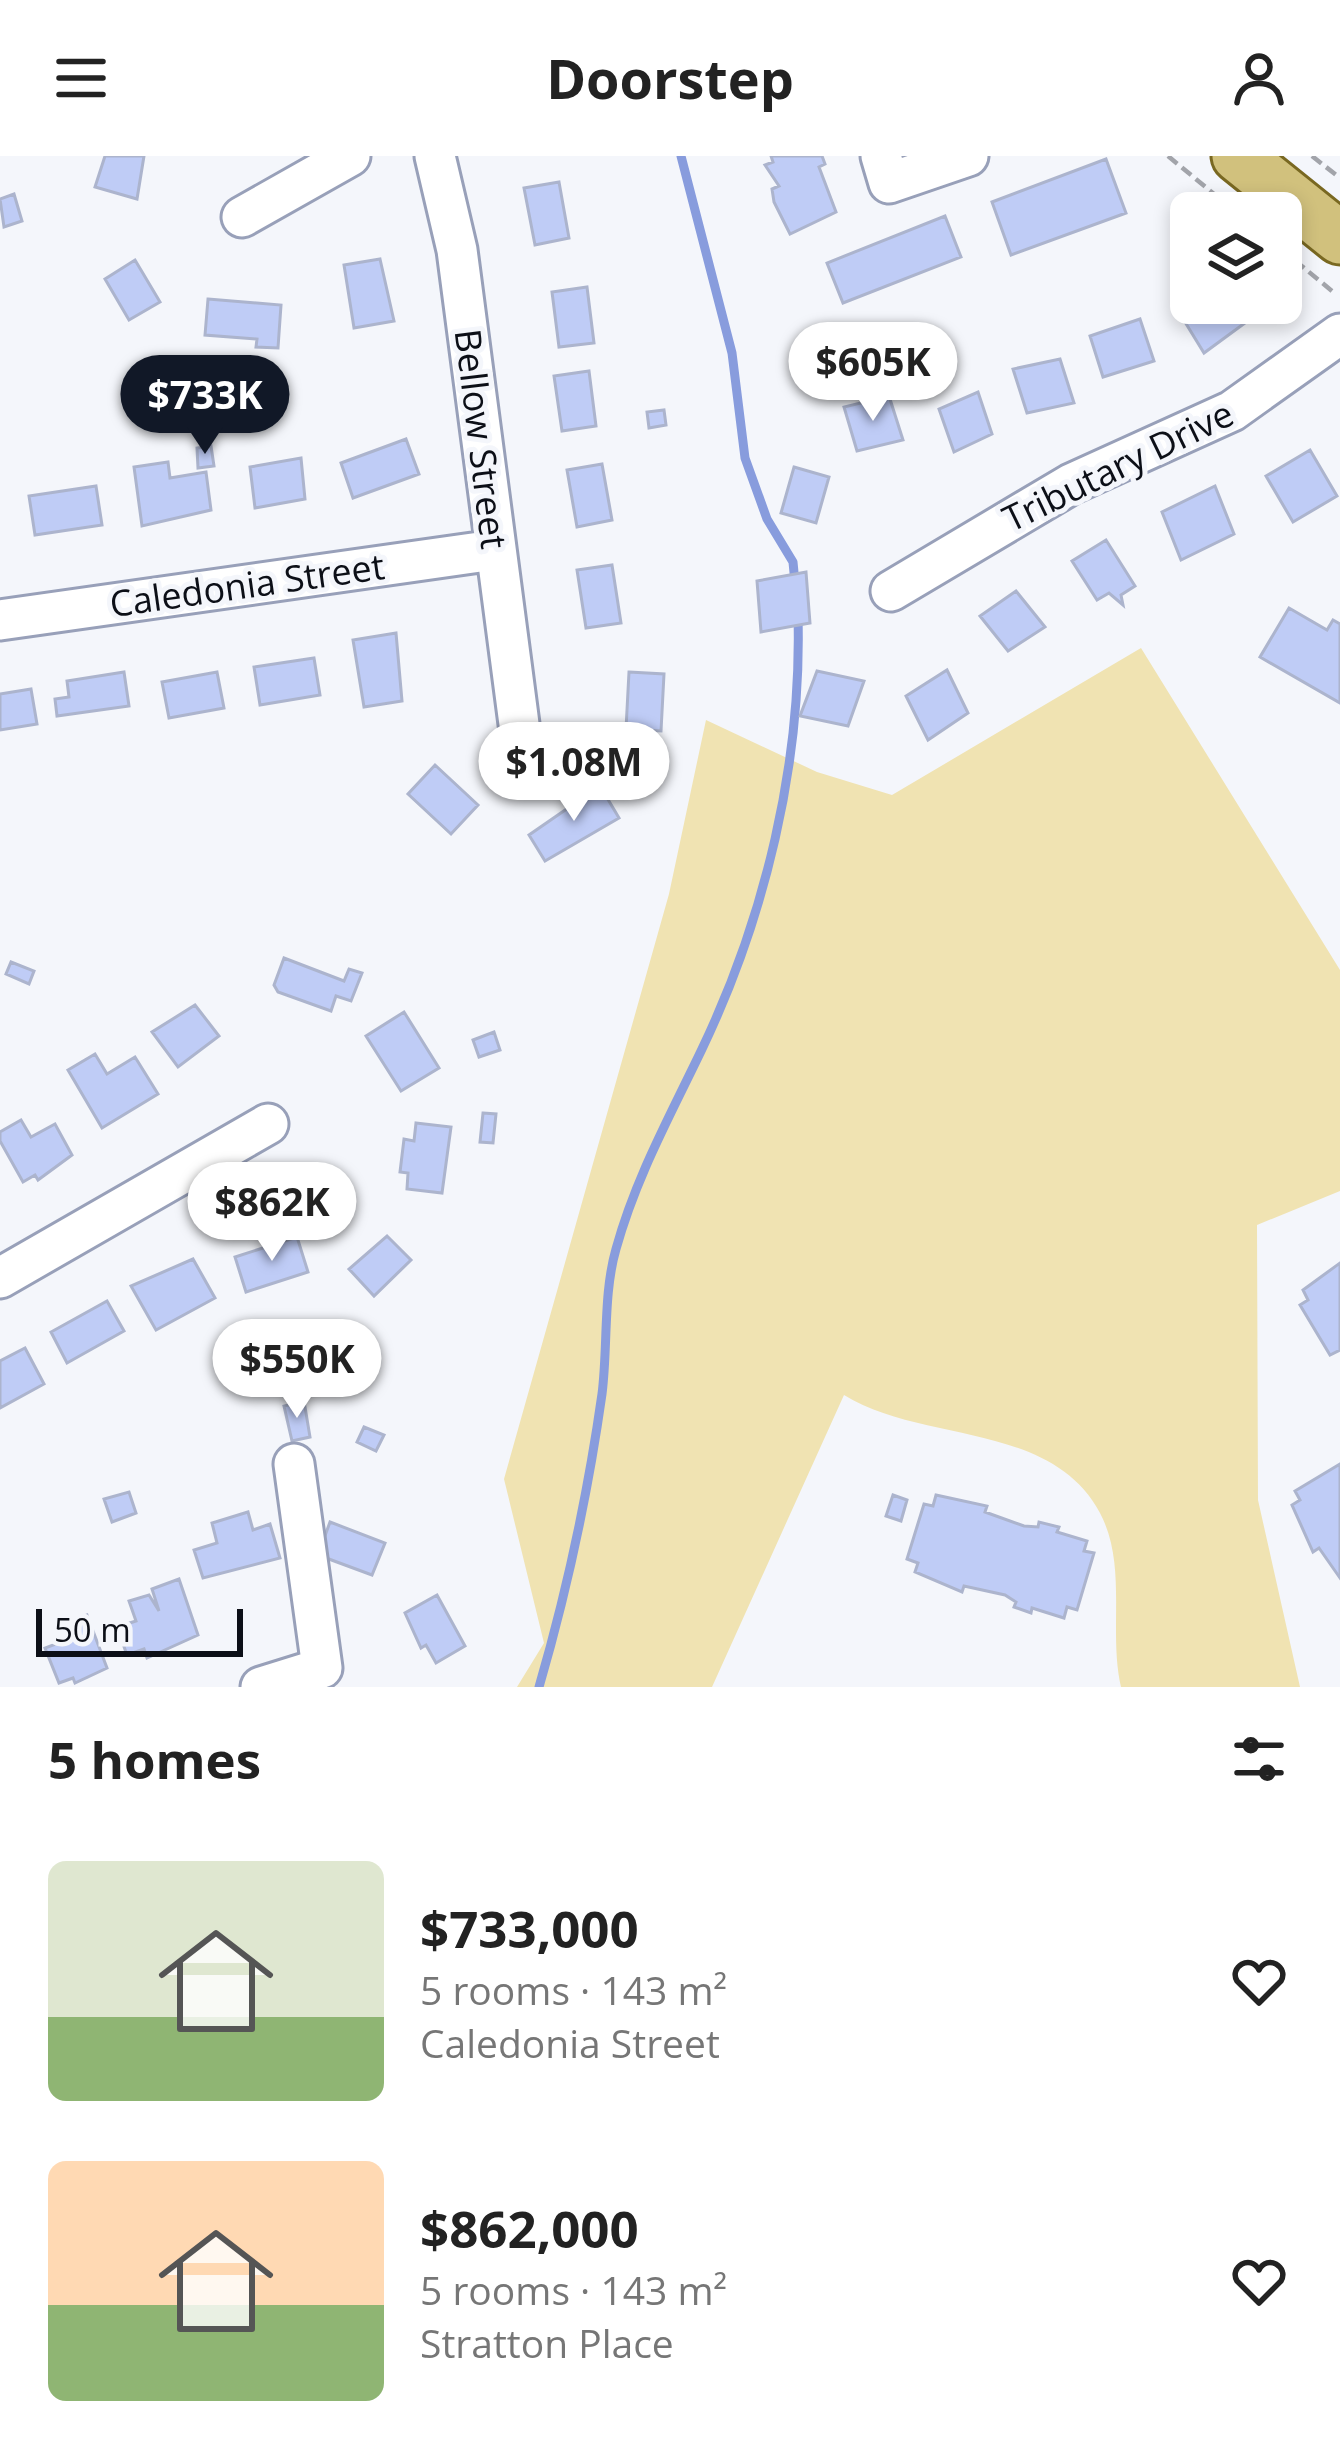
<!DOCTYPE html>
<meta charset="utf-8">
<style>
body{margin:0;font-family:"Open Sans",sans-serif;background:#f2f2f2;color:#222;height:100vh;display:flex;flex-direction:column;font-size:45px;white-space:nowrap}
*{box-sizing:border-box;margin:0}
p{font-size:39px;color:#767676}
.icon{flex:none;width:66px;height:66px;fill:none;stroke:currentColor;stroke-width:2;stroke-linecap:round;stroke-linejoin:round}
.map{position:relative;height:1531px;overflow:hidden}
.side{display:flex;flex-direction:column;background:#fff;flex:1}
.side>*{flex:none}
.controls{position:absolute;left:1170px;top:36px;display:grid;gap:24px}
.controls a{display:grid;place-items:center;width:132px;height:132px;border-radius:18px;background:#fff;box-shadow:0 6px 18px #0003;font-size:60px}
.scale{position:absolute;left:36px;bottom:30px;width:207px;box-sizing:border-box;padding-left:12px;border:6px solid #0c0f17;border-top:0;font-size:33px;line-height:42px;white-space:nowrap;color:#0c0f17;-webkit-text-stroke:9px #f4f6fb;paint-order:stroke}
.price{position:absolute;translate:-50% -102px;padding:0 27px;border-radius:42px;background:#fff;color:#222;font-size:39px;line-height:78px;filter:drop-shadow(0 3px 6px #0008)}
.price::after{content:'';position:absolute;left:50%;top:72px;width:36px;height:27px;margin-left:-18px;background:inherit;clip-path:polygon(0 0,100% 0,50% 100%)}
.price.current{background:#111827;color:#fff}
ul{padding:0;list-style:none}
li{display:flex;align-items:center;gap:36px;height:300px;padding:0 48px}
li span{display:grid;place-items:center;flex:none;width:336px;height:240px;border-radius:18px;color:#555}
li>.icon{margin-inline-start:auto}
span .icon{width:144px;height:144px;fill:#fffc;stroke-width:1}
li b{font-size:51px}
h2{display:flex;justify-content:space-between;align-items:center;height:144px;padding:0 48px;font-size:51px}
header{display:flex;justify-content:space-between;align-items:center;height:156px;padding:0 48px;background:#fff;font-size:54px;font-weight:700}
.map>svg:first-child{display:block}
.green{fill:#f0e3b2}
.lines{fill:none;stroke-linecap:round;stroke-linejoin:round}
.stream{stroke:#889cdd;stroke-width:9}
.building{fill:#bfccf6;stroke:#acb4cd;stroke-width:3}
.minor-casing{stroke:#98a0b9;stroke-width:45}
.major-casing{stroke:#796821;stroke-width:57}
.path{stroke:#a2a4aa;stroke-width:4.5;stroke-dasharray:12 6;stroke-linecap:butt}
.minor{stroke:#fff;stroke-width:39}
.major{stroke:#d1c17d;stroke-width:51}
.labels{text-anchor:middle;stroke-width:10;stroke-linejoin:round;paint-order:stroke}
.street-label{font-size:36px;fill:#0c0f17;stroke:#f4f6fb}
</style>
<header><svg class="icon" aria-label="menu" viewBox="0 0 24 24"><path d="M4 6h16M4 12h16M4 18h16"/></svg>Doorstep<svg class="icon" aria-label="person" viewBox="0 0 24 24"><circle cx="12" cy="8" r="4"/><path d="M4 21q1-7 8-7t8 7"/></svg></header>
<div class="map">
<svg width="1340" height="1531" viewBox="0 0 1340 1531">
<rect width="100%" height="100%" fill="#f4f6fb"/>
<!-- green -->
<path class="green" d="M1141 492 1340 814V1035L1257 1069 1258 1344 1300 1531H1121C1108 1475 1128 1410 1100 1357 1051 1265 920 1287 844 1239L712 1531H517L544 1487 504 1323 669 738 706 564 817 616 892 639Z"/>
<g class="lines">
<!-- stream -->
<path class="stream" d="M681 0 732 197 745 302 767 363 793 406 795 427
M539 1531C567 1435 588 1337 602 1238 608 1191 603 1138 616 1093 636 1021 670 960 702 893 765 761 802 608 798 461"/>
</g>
<!-- building -->
<path class="building" d="M105 0H144L137 43 95 31Z
M771 0H822L825 8 819 11 836 56 790 78 774 46 772 33 779 30 765 9 773 6Z
M1106 3 1126 57 1011 99 992 46Z
M559 26 569 82 535 89 524 32Z
M14 38 22 65 4 71 0 43Z
M945 60 961 101 843 147 827 107Z
M380 103 394 165 354 172 344 109Z
M135 104 160 146 129 164 105 123Z
M587 131 594 187 559 191 552 136Z
M208 143 281 149 278 192 256 191 257 183 205 179Z
M1191 144 1245 147 1253 161 1204 197 1177 153Z
M1140 163 1154 205 1103 221 1090 180Z
M1060 203 1074 247 1027 257 1013 213Z
M589 215 596 270 562 275 554 220Z
M978 236 992 278 954 296 939 253Z
M889 240 903 284 857 295 844 251Z
M664 254 666 269 649 272 647 256Z
M406 283 419 318 353 342 341 307Z
M211 290 214 310 198 312 197 292Z
M1310 294 1337 340 1293 366 1266 320Z
M301 302 305 343 255 352 250 311Z
M168 306 170 322 206 316 211 354 142 370 134 311Z
M602 308 612 364 577 371 567 314Z
M794 311 829 321 816 367 781 357Z
M96 330 102 369 35 379 29 340Z
M1215 330 1234 378 1181 404 1162 356Z
M1106 384 1135 430 1121 439 1123 449 1109 437 1097 444 1072 405Z
M612 409 621 467 586 472 577 414Z
M806 416 810 467 761 476 757 425Z
M1016 435 1045 471 1008 495 980 460Z
M1289 452 1327 474 1333 464 1340 468V547L1260 501Z
M396 477 402 545 364 551 353 484Z
M314 502 320 539 260 549 254 511Z
M947 514 968 557 928 584 906 540Z
M817 515 864 525 848 570 800 560Z
M124 516 129 550 57 560 55 543 69 541 67 525Z
M217 516 224 552 169 562 162 526Z
M629 516 664 518 661 575 626 573Z
M31 533 37 568 0 574V538Z
M435 609 478 649 451 678 408 638Z
M600 630 619 662 545 705 529 679Z
M284 802 344 825 349 813 362 817 351 845 336 840 331 855 278 836 274 829Z
M11 806 34 815 29 828 6 818Z
M195 849 219 880 178 911 152 876Z
M404 856 439 912 401 935 366 880Z
M494 876 500 894 479 901 473 884Z
M95 898 107 918 135 901 158 938 102 972 68 914Z
M483 957 496 958 493 987 480 986Z
M21 964 31 981 55 968 72 999 38 1024 35 1019 23 1026 0 985V976Z
M416 967 451 971 442 1037 407 1033 408 1017 400 1016 404 983 414 985Z
M387 1080 411 1104 374 1140 349 1113Z
M297 1081 308 1116 246 1136 235 1101Z
M193 1103 215 1142 156 1174 131 1130Z
M1340 1107V1194L1330 1199 1300 1149 1308 1144 1303 1134Z
M107 1145 124 1175 67 1207 51 1176Z
M234 1181 248 1204 236 1211 222 1187Z
M285 1181 312 1185 308 1211 281 1207Z
M25 1192 44 1228 0 1252V1205Z
M304 1245 310 1281 292 1285 284 1250Z
M364 1271 384 1279 376 1295 357 1286Z
M1340 1308V1422L1319 1392 1313 1396 1292 1349 1300 1344 1295 1335Z
M129 1336 136 1357 112 1366 104 1343Z
M893 1339 907 1344 901 1365 886 1360Z
M936 1339 987 1350 985 1356 1024 1370 1038 1371 1039 1366 1059 1371 1057 1376 1087 1385 1084 1395 1094 1397 1077 1454 1067 1451 1064 1462 1032 1452 1031 1457 1014 1451 1016 1446 1005 1439 964 1430 962 1436 915 1416 918 1407 907 1403 924 1348 933 1350Z
M248 1356 253 1374 270 1368 280 1402 203 1422 194 1394 217 1387 212 1367Z
M330 1366 385 1387 372 1419 318 1399Z
M179 1423 198 1479 147 1502 144 1493 127 1499 117 1471 136 1465 129 1445 149 1439 159 1455 152 1433Z
M437 1439 465 1490 436 1507 426 1489 421 1492 405 1457Z
M87 1459 107 1512 75 1527 73 1522 59 1527 45 1492 74 1481 69 1466Z"/>
<g class="lines">
<defs>
<path id="minor" d="M435 0 457 94 519 568
M881 0 889 27 968 0
M242 61 350 0
M891 435 1071 328 1232 255 1340 178
M0 464 494 394
M0 1122 268 968
M261 1531 322 1512 294 1308"/>
<path id="major" d="M1238 0 1340 82"/>
</defs>
<!-- minor casing -->
<use href="#minor" class="minor-casing"/>
<!-- major casing -->
<use href="#major" class="major-casing"/>
<!-- path -->
<path class="path" d="M1168 0 1237 57
M1312 0 1340 22
M1281 93 1332 135"/>
<!-- minor -->
<use href="#minor" class="minor"/>
<!-- major -->
<use href="#major" class="major"/>
</g>
<g class="labels">
<!-- street labels -->
<g class="street-label">
<text transform="translate(481 283) rotate(83)" y="13">Bellow Street</text>
<text transform="translate(1118 310) rotate(-26)" y="13">Tributary Drive</text>
<text transform="translate(247 429) rotate(-8)" y="13">Caledonia Street</text>
</g>
</g>
</svg>
<div class="controls">
<a><svg class="icon" aria-label="layers" viewBox="0 0 24 24"><path d="M12 4l9 5-9 5-9-5zM3 14l9 5 9-5"/></svg></a>
</div>
<div class="scale">50 m</div>
<b class="price" style="left:873px;top:268px">$605K</b>
<b class="price current" style="left:205px;top:301px">$733K</b>
<b class="price" style="left:574px;top:668px">$1.08M</b>
<b class="price" style="left:272px;top:1108px">$862K</b>
<b class="price" style="left:297px;top:1265px">$550K</b>
</div>
<section class="side">
<h2>5 homes<svg class="icon" aria-label="filters" viewBox="0 0 24 24"><path d="M4 7h16M4 17h16"/><circle cx="9" cy="7" r="2"/><circle cx="15" cy="17" r="2"/></svg></h2>
<ul>
<li><span style="background:linear-gradient(#dfe7d0 65%,#8fb573 0)"><svg class="icon" aria-label="home" viewBox="0 0 24 24"><path d="M3 11l9-7 9 7M6 9v11h12V9"/></svg></span><div><b>$733,000</b><p>5 rooms · 143 m²</p><p>Caledonia Street</p></div><svg class="icon" aria-label="heart" viewBox="0 0 24 24"><path d="M12 20l-8-8c-3-5 5-10 8-4 3-6 11-1 8 4z"/></svg></li>
<li><span style="background:linear-gradient(#ffd9b3 60%,#8fb573 0)"><svg class="icon" aria-label="home" viewBox="0 0 24 24"><path d="M3 11l9-7 9 7M6 9v11h12V9"/></svg></span><div><b>$862,000</b><p>5 rooms · 143 m²</p><p>Stratton Place</p></div><svg class="icon" aria-label="heart" viewBox="0 0 24 24"><path d="M12 20l-8-8c-3-5 5-10 8-4 3-6 11-1 8 4z"/></svg></li>
</ul>
</section>
